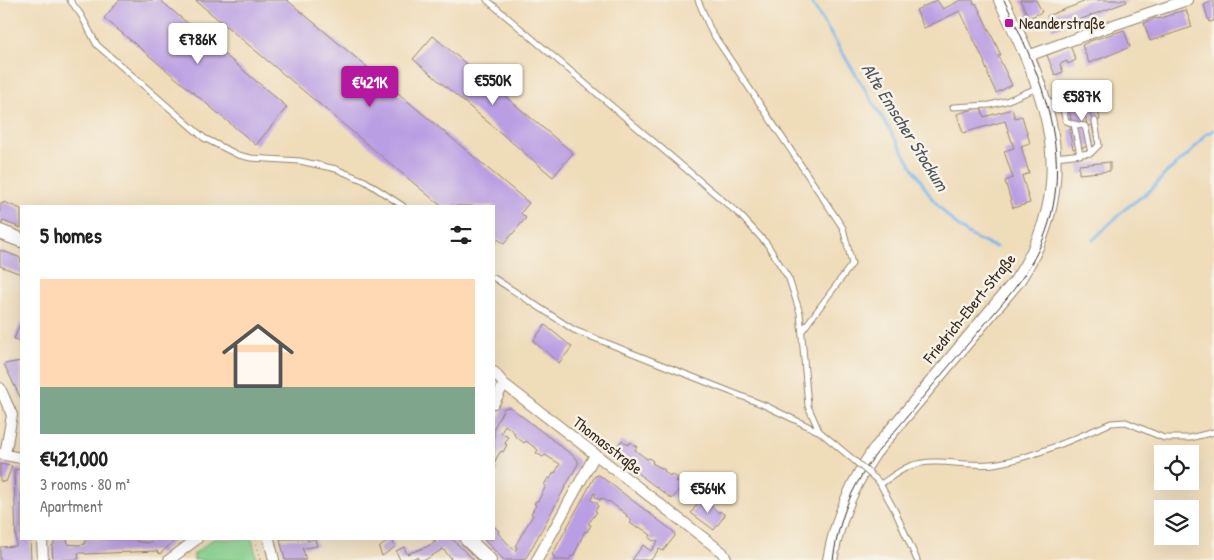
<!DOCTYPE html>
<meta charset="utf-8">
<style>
body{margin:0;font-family:"Patrick Hand",sans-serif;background:#f2f2f2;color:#222;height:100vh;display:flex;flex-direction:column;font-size:19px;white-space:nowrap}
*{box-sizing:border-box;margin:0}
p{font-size:16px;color:#767676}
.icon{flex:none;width:28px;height:28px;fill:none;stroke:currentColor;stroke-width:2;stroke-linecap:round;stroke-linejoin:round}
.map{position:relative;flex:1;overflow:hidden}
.details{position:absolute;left:20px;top:205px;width:475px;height:335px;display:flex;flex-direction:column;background:#fff;border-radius:0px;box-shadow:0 5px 20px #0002}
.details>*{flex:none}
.fabs{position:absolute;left:1154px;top:445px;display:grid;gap:10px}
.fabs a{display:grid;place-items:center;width:45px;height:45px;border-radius:0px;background:#fff;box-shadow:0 5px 20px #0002;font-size:25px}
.price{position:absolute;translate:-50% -42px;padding:0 11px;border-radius:5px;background:#fff;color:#222;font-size:16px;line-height:32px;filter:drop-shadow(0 1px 2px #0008)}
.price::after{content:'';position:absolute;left:50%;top:30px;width:15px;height:11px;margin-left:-8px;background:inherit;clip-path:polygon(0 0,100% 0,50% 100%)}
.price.current{background:#b5179e;color:#fff}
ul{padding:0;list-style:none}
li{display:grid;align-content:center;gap:10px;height:265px;padding:0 20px}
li+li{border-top:1px solid #e0e0e0}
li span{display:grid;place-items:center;height:155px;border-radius:0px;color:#555}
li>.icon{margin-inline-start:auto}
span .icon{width:90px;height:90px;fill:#fffc;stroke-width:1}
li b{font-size:21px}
h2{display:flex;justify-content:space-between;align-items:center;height:60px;padding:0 20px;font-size:21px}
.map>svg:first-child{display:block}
.green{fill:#87d390;stroke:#617e57}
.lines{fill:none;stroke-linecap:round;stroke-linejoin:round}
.stream{stroke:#78b6eb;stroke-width:3}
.building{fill:#ba9ee3}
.lane-casing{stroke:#95836c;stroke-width:7}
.street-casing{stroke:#95836c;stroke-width:12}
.secondary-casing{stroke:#95836c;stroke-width:16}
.path{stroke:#95836c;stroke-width:2;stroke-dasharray:1 4;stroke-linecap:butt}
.lane{stroke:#fff;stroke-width:5}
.street{stroke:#fff;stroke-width:10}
.secondary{stroke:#fff;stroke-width:14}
.tram{stroke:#3b2a1e;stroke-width:1}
.lane-bridge-casing{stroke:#95836c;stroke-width:7;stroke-linecap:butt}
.lane-bridge{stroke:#fff;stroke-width:5}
.poi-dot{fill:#b5179e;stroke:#f7f3e8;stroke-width:2}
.labels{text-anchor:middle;stroke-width:5;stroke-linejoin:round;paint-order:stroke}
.poi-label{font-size:16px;fill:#3b2a1e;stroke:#f7f3e8;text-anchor:start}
.street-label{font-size:16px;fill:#3b2a1e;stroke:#f7f3e8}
.water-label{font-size:18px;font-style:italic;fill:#4d545c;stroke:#f7f3e8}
</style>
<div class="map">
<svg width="1214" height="560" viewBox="0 0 1214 560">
<rect width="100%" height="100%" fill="#f7f3e8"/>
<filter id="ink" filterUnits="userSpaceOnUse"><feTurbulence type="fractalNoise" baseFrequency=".02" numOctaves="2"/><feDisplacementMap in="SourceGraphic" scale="10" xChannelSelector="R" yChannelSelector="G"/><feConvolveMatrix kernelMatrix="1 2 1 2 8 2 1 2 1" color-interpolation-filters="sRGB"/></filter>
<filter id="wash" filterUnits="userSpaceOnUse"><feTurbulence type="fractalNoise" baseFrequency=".0096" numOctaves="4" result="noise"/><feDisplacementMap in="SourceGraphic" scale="20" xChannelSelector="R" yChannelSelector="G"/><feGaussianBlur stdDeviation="1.12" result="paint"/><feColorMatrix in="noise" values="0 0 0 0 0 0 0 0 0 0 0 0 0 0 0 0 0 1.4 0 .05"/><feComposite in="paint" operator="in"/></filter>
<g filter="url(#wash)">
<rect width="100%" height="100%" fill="#efdcb9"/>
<!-- green -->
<path class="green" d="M213 539H252L257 560H194V554Z"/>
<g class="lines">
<!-- stream -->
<path class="stream" d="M810 0 931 197C952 222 964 237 996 247
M1093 240 1125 209 1152 189 1166 173 1191 152 1205 135 1214 130"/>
</g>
<g id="blocks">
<!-- building -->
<path class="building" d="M119 0H160L287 107 256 145 104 18Z
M195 0H287L529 203 521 213 526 218 504 244 498 239 494 245V206H441Z
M937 0 943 9 961 0H973L974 4 976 3 1001 55 998 56 1012 85 996 93 988 75H989L984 63H985L960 11 924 28 916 10Z
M1020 0H1036L1042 12 1029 18Z
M1089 0H1126L1127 2 1052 30 1047 16Z
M1214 0V21L1209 22 1204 5Z
M1186 10 1192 27 1150 41 1144 23 1156 18 1157 19 1173 14V13Z
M1124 30 1130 47 1089 63 1082 45 1090 41Z
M433 36 573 153 553 177 413 59Z
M1070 46 1076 60 1068 64 1067 61 1060 64 1063 72 1055 75 1047 55Z
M1087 96 1089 106 1097 104 1100 120 1092 122 1090 112 1085 113 1087 126 1092 125 1096 145 1073 149 1069 130 1073 129 1067 100Z
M981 107 984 117 1012 109 1015 118 1022 116 1030 143 1021 146 1029 173 1022 176 1030 203 1013 208 1005 181 1013 178 1004 151 1014 148 1005 121 963 133 957 114Z
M1110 162V171L1079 174V165Z
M4 202 21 209V228L3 221 2 224 0 223V203L3 204Z
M0 250 21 258V274L0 266Z
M21 321V342L14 339Z
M545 325 572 347 559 363 533 341Z
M21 361V399L4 364Z
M510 407 576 458 578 461V464L525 560H504L483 539H494V526L499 531 498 533 515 551 517 547 515 546 533 515 531 514 536 505 534 504 536 501H538L546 486 544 485 548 478 550 479 554 472 555 473 560 464 545 455 543 457 536 453 538 450 526 441 524 443 514 435 515 433 505 425 501 433 508 437 505 444 507 445 503 452 501 451 497 457 494 464 496 466 494 471V428L504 408Z
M622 440 628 445 630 442 637 447 635 450 647 459 649 458 653 461 652 463 665 470 664 471 670 476 671 474 678 478 676 481 682 486 672 499 612 454Z
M0 464 12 466 6 482 0 481Z
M21 469V539H30L31 560H0V547L16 546 14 470Z
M599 475 674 532 675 536 663 551 659 549 651 560H632L643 545 651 551 658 541 656 540 653 541 649 538 651 535 644 530 638 526 637 528 630 523 632 521 626 516 627 515 609 501 608 502 601 498 600 500 595 497 596 494 594 493 591 500 597 503 598 506 595 511 597 512 588 524 591 525 587 532 585 531 573 557 571 556 569 560H554V556L552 555 595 476Z
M701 499 707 504 708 503 719 513 720 511 725 515 714 530 691 513Z
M54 539H67L68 544 78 545 85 544V539H137V542L149 543 154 539H176L160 554 157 551 85 554V553H78L79 559 53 560 52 545H54Z
M280 539H308V541L315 539 317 546 305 548 302 547 306 560H285Z
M390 539H392L395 547 382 556 379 548Z
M432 539H452L474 560H449L451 558 443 549 425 560H419L417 557 409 560H400L396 551 404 547 407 554 426 547 436 542Z"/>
</g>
</g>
<g filter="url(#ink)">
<use href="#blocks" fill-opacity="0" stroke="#95836c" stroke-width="1"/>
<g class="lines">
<defs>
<path id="lane" d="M70 0 81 15 97 45 204 138 238 155 251 158 300 161 336 169 365 181 403 206
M487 0 740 215 767 244 789 279 800 313 808 406 819 431 849 456
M698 0 711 31 843 228 852 264 802 331
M1060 99 1066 121 1074 124 1080 155
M1045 104 1083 92 1090 96 1092 105
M953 107 990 105 1006 101 1037 88
M1074 124 1085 126 1091 153
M1055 157 1091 153 1099 145 1095 121
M494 278 574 330 764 405 818 431
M879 482 895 511 917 560
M881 484C890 478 900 470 910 466 939 456 970 469 999 463 1038 456 1075 438 1111 423L1126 422 1164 438H1190L1214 432"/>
<path id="street" d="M1028 56 1099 30 1187 0
M494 372 504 384 722 552 727 560
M0 388 12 415 5 455
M494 403 504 384
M0 454 21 458
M42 539 43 560
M269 539 274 560
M169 560 197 539
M537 560 595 455"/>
<path id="secondary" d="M0 232 21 240
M467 539 489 560
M830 560C837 520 851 486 874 452L1017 281C1083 182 1049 96 1001 0"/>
</defs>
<!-- lane casing -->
<use href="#lane" class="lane-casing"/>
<!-- street casing -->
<use href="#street" class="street-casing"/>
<!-- secondary casing -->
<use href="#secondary" class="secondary-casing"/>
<!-- path -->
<path class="path" d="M255 539 260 560"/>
<!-- lane -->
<use href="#lane" class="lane"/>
<!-- street -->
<use href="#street" class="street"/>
<!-- secondary -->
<use href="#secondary" class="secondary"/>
<!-- tram -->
<path class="tram" d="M833 560C837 531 846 500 862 475 874 454 891 436 906 418 930 388 954 360 979 331 994 313 1011 295 1024 275 1086 182 1048 90 1004 0"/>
<defs>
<path id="lane-bridge" d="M849 456 877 480"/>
</defs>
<!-- lane-bridge casing -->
<use href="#lane-bridge" class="lane-bridge-casing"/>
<!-- lane-bridge -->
<use href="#lane-bridge" class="lane-bridge"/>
</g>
</g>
<!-- markers -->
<rect class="poi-dot" x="1004" y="18" width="10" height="10" rx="2.5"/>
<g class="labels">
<!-- poi labels -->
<g class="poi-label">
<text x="1019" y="29">Neanderstraße</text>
</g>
<!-- street labels -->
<g class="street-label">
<text transform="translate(969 308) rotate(-51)" y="6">Friedrich-Ebert-Straße</text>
<text transform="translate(608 445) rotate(38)" y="6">Thomasstraße</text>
</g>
<!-- water labels -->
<g class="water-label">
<text transform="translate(905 127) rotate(58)" y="6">Alte Emscher Stockum</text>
</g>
</g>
</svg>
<div class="fabs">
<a><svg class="icon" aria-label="locate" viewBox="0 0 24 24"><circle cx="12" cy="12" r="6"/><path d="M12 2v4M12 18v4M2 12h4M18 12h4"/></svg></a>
<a><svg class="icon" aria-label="layers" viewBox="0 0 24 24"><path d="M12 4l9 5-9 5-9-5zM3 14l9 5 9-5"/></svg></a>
</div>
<b class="price" style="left:198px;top:65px">€786K</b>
<b class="price" style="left:493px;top:106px">€550K</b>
<b class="price current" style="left:370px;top:108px">€421K</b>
<b class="price" style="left:1082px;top:122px">€587K</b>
<b class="price" style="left:708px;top:514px">€564K</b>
<section class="details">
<h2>5 homes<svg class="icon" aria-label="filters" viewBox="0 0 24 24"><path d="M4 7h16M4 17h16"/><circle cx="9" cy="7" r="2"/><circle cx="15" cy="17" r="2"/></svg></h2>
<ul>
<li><span style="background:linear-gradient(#ffd9b3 70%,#7fa58c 0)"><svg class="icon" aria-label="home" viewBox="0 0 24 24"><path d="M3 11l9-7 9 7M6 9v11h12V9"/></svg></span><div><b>€421,000</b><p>3 rooms · 80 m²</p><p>Apartment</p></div></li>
</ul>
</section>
</div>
